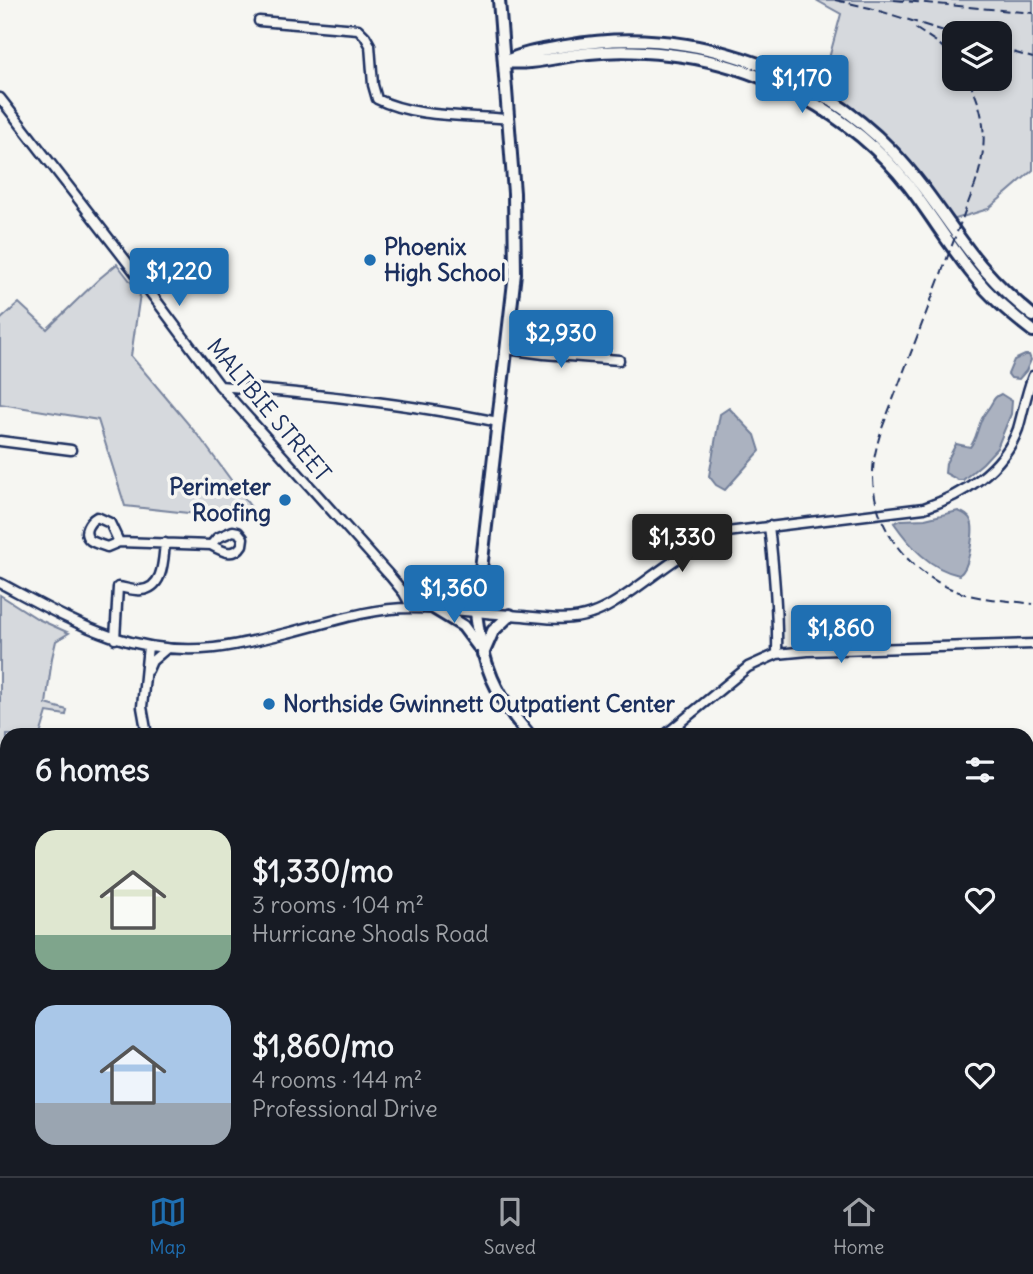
<!DOCTYPE html>
<meta charset="utf-8">
<style>
body{margin:0;font-family:Delius,sans-serif;background:#20242c;color:#f1f3f6;height:100vh;display:flex;flex-direction:column;font-size:26px;white-space:nowrap}
*{box-sizing:border-box;margin:0}
p{font-size:23px;color:#9ea1a6}
.icon{flex:none;width:38px;height:38px;fill:none;stroke:currentColor;stroke-width:2;stroke-linecap:round;stroke-linejoin:round}
.map{position:relative;flex:1;overflow:hidden}
.panel{position:absolute;left:0px;top:728px;width:1034px;height:448px;display:flex;flex-direction:column;background:#171b24;border-radius:21px 21px 0 0;box-shadow:0 4px 10px #0003}
.panel>*{flex:none}
.fabs{position:absolute;left:942px;top:21px;display:grid;gap:14px}
.fabs a{display:grid;place-items:center;width:70px;height:70px;border-radius:14px;background:#171b24;box-shadow:0 4px 10px #0003;font-size:35px}
.price{position:absolute;translate:-50% -60px;padding:0 16px;border-radius:7px;background:#1f6fb2;color:#fff;font-size:23px;line-height:46px;filter:drop-shadow(0 2px 4px #0008)}
.price::after{content:'';position:absolute;left:50%;top:42px;width:21px;height:16px;margin-left:-10px;background:inherit;clip-path:polygon(0 0,100% 0,50% 100%)}
.price.on{background:#222;color:#fff}
ul{padding:0;list-style:none}
li{display:flex;align-items:center;gap:21px;height:175px;padding:0 35px}
li span{display:grid;place-items:center;flex:none;width:196px;height:140px;border-radius:21px;color:#555}
li>.icon{margin-inline-start:auto}
span .icon{width:84px;height:84px;fill:#fffc;stroke-width:1}
li b{font-size:30px}
h2{display:flex;justify-content:space-between;align-items:center;height:84px;padding:0 35px;font-size:30px}
.tabs{display:flex;justify-content:space-around;align-items:center;height:98px;border-top:2px solid #363941;background:#171b24;font-size:19px;color:#9ea1a6}
.tabs a{display:grid;justify-items:center;gap:4px}
.tabs .on{color:#1f6fb2}
.map>svg:first-child{display:block}
.green{fill:#d6d9dd;stroke:#78849e;stroke-width:2;fill-rule:evenodd}
.water{fill:#abb2c0;stroke:#717e99;stroke-width:2}
.lines{fill:none;stroke-linecap:round;stroke-linejoin:round}
.stream{stroke:#717e99;stroke-width:2}
.minor-casing{stroke:#1b2f5e;stroke-width:13}
.major-casing{stroke:#1b2f5e;stroke-width:16}
.highway-casing{stroke:#1b2f5e;stroke-width:18}
.minor{stroke:#f6f6f2;stroke-width:8}
.major{stroke:#f6f6f2;stroke-width:10}
.highway{stroke:#f6f6f2;stroke-width:12}
.rail{stroke:#1b2f5e;stroke-width:2;stroke-dasharray:10 5;stroke-linecap:butt}
.poi-dot{fill:#1f6fb2;stroke:#f6f6f2;stroke-width:2.5}
.labels{text-anchor:middle;stroke-width:7;stroke-linejoin:round;paint-order:stroke}
.poi-label{font-size:23px;font-weight:bold;fill:#1b2f5e;stroke:#f6f6f2;text-anchor:start}
.street-label{font-size:23px;fill:#1b2f5e;stroke:#f6f6f2}
</style>
<div class="map">
<svg width="1033" height="1176" viewBox="0 0 1033 1176">
<rect width="100%" height="100%" fill="#f6f6f2"/>
<filter id="ink" filterUnits="userSpaceOnUse"><feTurbulence type="fractalNoise" baseFrequency=".0143" numOctaves="2"/><feDisplacementMap in="SourceGraphic" scale="14" xChannelSelector="R" yChannelSelector="G"/><feConvolveMatrix kernelMatrix="1 2 1 2 8 2 1 2 1" color-interpolation-filters="sRGB"/></filter>
<g filter="url(#ink)">
<!-- green -->
<path class="green" d="M816 0H1033V170L988 209 939 224 934 234 871 140 827 109 821 88 841 14ZM954 33H999V79H954Z
M117 264 140 294 131 356 201 439 261 521 125 506 98 420 0 404V320L19 303 47 329 100 278Z
M0 595 38 619 69 633 56 641 52 658 46 704 67 710 66 715 47 712 40 735H7V774L0 773Z
M0 938 7 940V1101H0Z"/>
<!-- water -->
<path class="water" d="M1025 355H1029L1031 360 1026 371 1019 379 1011 378 1008 374 1014 360Z
M1001 394 1012 401 1011 414 997 448 983 463 963 480H958L945 473 946 463 956 444 970 447C976 440 977 430 981 421 983 415 987 411 990 406 994 400 994 397 1001 394Z
M729 408 755 435 760 451 725 490 716 485 709 476 720 414Z
M958 511C963 513 969 515 971 521 975 529 969 564 963 571 962 573 960 574 959 575 930 569 910 546 894 523L901 520 925 519Z"/>
<g class="lines">
<!-- stream -->
<path class="stream" d="M449 1176V1172"/>
<defs>
<path id="minor" d="M259 21 358 29 365 36 370 45 373 85 377 99C415 118 466 115 508 119
M0 98 141 280 220 386 390 576 404 593 412 608
M506 349 544 354 619 360
M220 386C313 394 407 403 498 422
M0 441 71 450
M97 517 110 523 119 542 107 547C102 545 94 543 90 540 81 532 90 521 97 517Z
M769 526C774 569 778 611 777 654
M233 531 238 532 243 538 242 545C234 558 222 551 211 545L217 538Z
M119 542 211 545
M0 583C72 621 130 657 214 648 239 645 263 639 287 633 328 623 368 608 411 608 448 608 486 614 523 616 546 618 569 622 591 614 606 609 619 600 632 591 662 570 692 544 727 532L924 508C963 495 1003 470 1018 429 1023 412 1026 394 1033 376
M115 639 118 587C126 588 134 591 141 590 164 588 163 560 165 543
M148 670 152 661 166 649
M147 735 142 707 148 646
M665 735 748 667 777 654 808 651 1033 644
M1027 799 1033 798
M1027 944 1033 936
M1027 951 1033 949
M1027 1087 1033 1089
M63 1169V1176"/>
<path id="major" d="M499 0 514 193 515 273 476 613C482 664 495 695 529 735
M505 62C524 52 544 50 566 46 683 25 809 65 892 151 922 182 944 218 970 252 988 276 1010 297 1033 316
M505 62C533 65 560 56 589 53 615 50 642 51 668 54 760 64 852 113 909 186 932 216 951 248 975 277 991 297 1012 315 1033 331
M435 609 463 626 478 646
M483 654 493 631 510 615
M886 1169 892 1176
M900 1169 906 1176"/>
<path id="highway" d="M1027 1118 1033 1120
M0 1122H7
M1027 1134H1033
M0 1138H7
M1027 1150H1033
M760 1169 785 1176
M994 1176 1033 1169"/>
</defs>
<!-- minor casing -->
<use href="#minor" class="minor-casing"/>
<!-- major casing -->
<use href="#major" class="major-casing"/>
<!-- highway casing -->
<use href="#highway" class="highway-casing"/>
<!-- minor -->
<use href="#minor" class="minor"/>
<!-- major -->
<use href="#major" class="major"/>
<!-- highway -->
<use href="#highway" class="highway"/>
<!-- rail -->
<path class="rail" d="M835 0 870 8 954 34
M894 0 1033 13
M915 28 938 43 954 58
M999 48 1033 58
M968 79C987 115 988 147 975 185L881 431C877 445 873 459 873 473 872 527 909 574 959 592 982 600 1009 600 1033 604"/>
</g>
</g>
<!-- markers -->
<g class="poi-dot">
<circle cx="370" cy="260" r="7"/>
<circle cx="285" cy="500" r="7"/>
<circle cx="269" cy="704" r="7"/>
</g>
<g class="labels">
<!-- poi labels -->
<g class="poi-label">
<text x="384" y="255">Phoenix<tspan x="384" dy="26">High School</tspan></text>
<text x="271" y="495" text-anchor="end">Perimeter<tspan x="271" dy="26">Roofing</tspan></text>
<text x="283" y="712">Northside Gwinnett Outpatient Center</text>
</g>
<!-- street labels -->
<g class="street-label">
<text transform="translate(269 410) rotate(50)" y="8">MALTBIE STREET</text>
</g>
</g>
</svg>
<div class="fabs">
<a><svg class="icon" aria-label="layers" viewBox="0 0 24 24"><path d="M12 4l9 5-9 5-9-5zM3 14l9 5 9-5"/></svg></a>
</div>
<b class="price" style="left:802px;top:115px">$1,170</b>
<b class="price" style="left:179px;top:308px">$1,220</b>
<b class="price" style="left:561px;top:370px">$2,930</b>
<b class="price on" style="left:682px;top:574px">$1,330</b>
<b class="price" style="left:454px;top:625px">$1,360</b>
<b class="price" style="left:841px;top:665px">$1,860</b>
<section class="panel">
<h2>6 homes<svg class="icon" aria-label="filters" viewBox="0 0 24 24"><path d="M4 7h16M4 17h16"/><circle cx="9" cy="7" r="2"/><circle cx="15" cy="17" r="2"/></svg></h2>
<ul>
<li><span style="background:linear-gradient(#dfe7d0 75%,#7fa58c 0)"><svg class="icon" aria-label="home" viewBox="0 0 24 24"><path d="M3 11l9-7 9 7M6 9v11h12V9"/></svg></span><div><b>$1,330/mo</b><p>3 rooms · 104 m²</p><p>Hurricane Shoals Road</p></div><svg class="icon" aria-label="heart" viewBox="0 0 24 24"><path d="M12 20l-8-8c-3-5 5-10 8-4 3-6 11-1 8 4z"/></svg></li>
<li><span style="background:linear-gradient(#a9c7e8 70%,#9aa5b1 0)"><svg class="icon" aria-label="home" viewBox="0 0 24 24"><path d="M3 11l9-7 9 7M6 9v11h12V9"/></svg></span><div><b>$1,860/mo</b><p>4 rooms · 144 m²</p><p>Professional Drive</p></div><svg class="icon" aria-label="heart" viewBox="0 0 24 24"><path d="M12 20l-8-8c-3-5 5-10 8-4 3-6 11-1 8 4z"/></svg></li>
</ul>
</section>
</div>
<nav class="tabs">
<a class="on"><svg class="icon" aria-label="map" viewBox="0 0 24 24"><path d="M3 6l6-2 6 2 6-2v14l-6 2-6-2-6 2zM9 4v14M15 6v14"/></svg>Map</a>
<a><svg class="icon" aria-label="saved" viewBox="0 0 24 24"><path d="M7 4h10v16l-5-4-5 4z"/></svg>Saved</a>
<a><svg class="icon" aria-label="home" viewBox="0 0 24 24"><path d="M3 11l9-7 9 7M6 9v11h12V9"/></svg>Home</a>
</nav>
